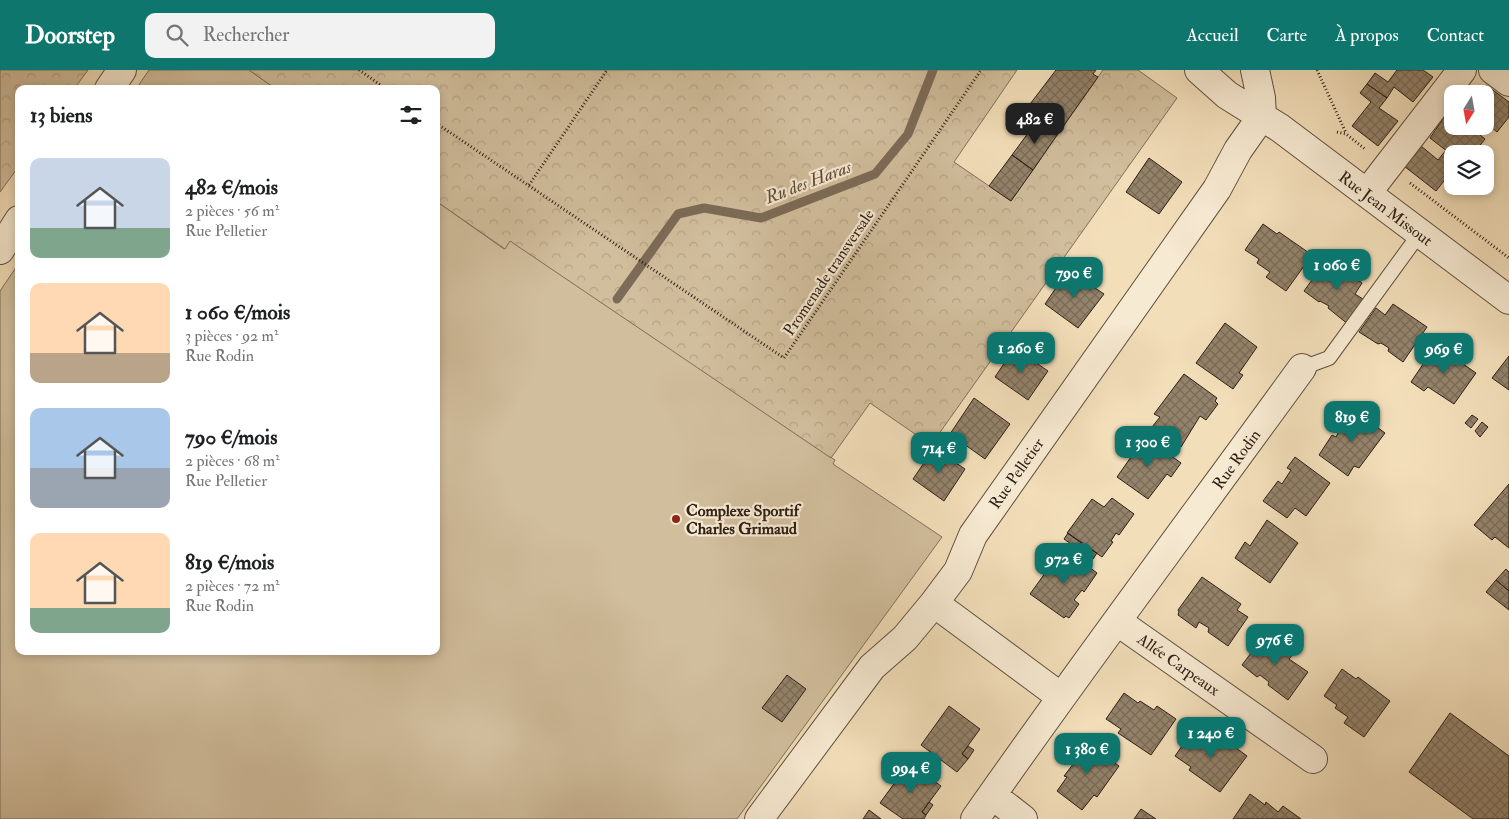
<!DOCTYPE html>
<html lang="fr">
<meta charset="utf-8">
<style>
body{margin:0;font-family:"IM FELL Double Pica",serif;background:#f2f2f2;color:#202124;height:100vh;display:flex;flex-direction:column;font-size:19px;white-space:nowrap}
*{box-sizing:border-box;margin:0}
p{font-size:16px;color:#757577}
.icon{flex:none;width:28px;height:28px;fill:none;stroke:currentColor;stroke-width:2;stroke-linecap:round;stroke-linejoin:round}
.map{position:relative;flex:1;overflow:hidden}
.panel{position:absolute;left:15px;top:15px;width:425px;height:570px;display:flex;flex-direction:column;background:#fff;border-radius:10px;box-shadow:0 2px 8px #0003}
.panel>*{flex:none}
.needle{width:32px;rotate:191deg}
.controls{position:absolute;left:1444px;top:15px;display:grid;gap:10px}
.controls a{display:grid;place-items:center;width:50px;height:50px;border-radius:10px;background:#fff;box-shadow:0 2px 8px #0003;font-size:25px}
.price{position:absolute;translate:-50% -42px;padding:0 11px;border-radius:10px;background:#0f766e;color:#fff;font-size:16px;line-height:32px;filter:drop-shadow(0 1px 2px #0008)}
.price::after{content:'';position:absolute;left:50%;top:30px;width:15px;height:11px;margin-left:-8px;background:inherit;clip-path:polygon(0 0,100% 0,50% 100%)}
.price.active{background:#222;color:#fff}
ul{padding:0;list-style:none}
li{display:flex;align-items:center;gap:15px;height:125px;padding:0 15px}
li span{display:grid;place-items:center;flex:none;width:140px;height:100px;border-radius:10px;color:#555}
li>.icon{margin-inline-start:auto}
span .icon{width:60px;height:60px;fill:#fffc;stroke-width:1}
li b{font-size:21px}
h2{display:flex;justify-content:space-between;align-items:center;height:60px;padding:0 15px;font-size:21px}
header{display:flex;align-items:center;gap:30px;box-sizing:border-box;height:70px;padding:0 25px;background:#0f766e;color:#fff}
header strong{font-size:24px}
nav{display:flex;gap:28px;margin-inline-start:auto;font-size:18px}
.search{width:350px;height:45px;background:#f2f2f2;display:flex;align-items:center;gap:12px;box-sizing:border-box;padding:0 18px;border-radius:10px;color:#757577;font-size:19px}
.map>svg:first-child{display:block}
.grass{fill:#d1be9d;stroke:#806f5a}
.forest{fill:url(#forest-crowns);stroke:#806f5a}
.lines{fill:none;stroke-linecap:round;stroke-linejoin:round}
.stream{stroke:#7c6b57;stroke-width:9}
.building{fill:url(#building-cross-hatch);stroke:#2f2017}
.service-casing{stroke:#605040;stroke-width:16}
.minor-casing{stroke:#605040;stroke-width:30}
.tertiary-casing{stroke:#605040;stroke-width:30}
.path{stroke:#2f2017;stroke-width:3;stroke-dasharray:1 2.5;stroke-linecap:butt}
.service{stroke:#f7ead2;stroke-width:14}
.minor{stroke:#f7ead2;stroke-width:28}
.tertiary{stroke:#f7ead2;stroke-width:28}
.poi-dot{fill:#8f2418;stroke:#f7ead2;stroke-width:2}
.labels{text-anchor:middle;stroke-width:4.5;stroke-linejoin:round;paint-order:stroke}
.street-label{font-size:16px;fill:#2f2017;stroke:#f7ead2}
.poi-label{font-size:16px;font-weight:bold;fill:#2f2017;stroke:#f7ead2;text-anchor:start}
.water-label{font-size:18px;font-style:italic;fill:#5c4c3c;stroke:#f7ead2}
</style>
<header>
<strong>Doorstep</strong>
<div class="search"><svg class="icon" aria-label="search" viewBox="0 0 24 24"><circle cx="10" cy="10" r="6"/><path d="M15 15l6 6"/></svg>Rechercher</div>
<nav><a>Accueil</a><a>Carte</a><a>À propos</a><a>Contact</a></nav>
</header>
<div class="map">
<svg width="1509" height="749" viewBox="0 0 1509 749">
<defs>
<pattern id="forest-crowns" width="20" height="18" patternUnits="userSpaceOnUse" patternTransform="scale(1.25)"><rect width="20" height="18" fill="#d1be9d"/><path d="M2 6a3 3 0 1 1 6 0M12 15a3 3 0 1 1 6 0" fill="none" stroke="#b4a386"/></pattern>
<pattern id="building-cross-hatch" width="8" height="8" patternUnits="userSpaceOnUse" patternTransform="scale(1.25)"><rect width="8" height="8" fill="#94836b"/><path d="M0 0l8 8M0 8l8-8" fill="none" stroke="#796b57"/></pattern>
</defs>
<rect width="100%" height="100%" fill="#f2deb9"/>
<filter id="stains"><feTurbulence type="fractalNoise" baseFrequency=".004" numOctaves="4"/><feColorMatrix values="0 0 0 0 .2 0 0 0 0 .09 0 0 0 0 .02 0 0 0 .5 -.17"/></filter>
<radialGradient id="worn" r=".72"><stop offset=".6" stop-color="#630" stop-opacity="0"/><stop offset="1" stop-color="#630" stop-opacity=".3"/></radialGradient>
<!-- grass -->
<path class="grass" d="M149 0H249L276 19H136Z
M436 131 504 179 510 170 835 390 833 394 942 467 737 749H0V221L19 193V581H436Z"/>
<!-- forest -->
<path class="forest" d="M0 0H88L74 19H19V96L0 122Z
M249 0H1017L954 92 1011 131 1103 0H1138L1177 28 931 375 870 333 831 388 510 171 505 179 436 131V19H276Z"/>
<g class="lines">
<!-- stream -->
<path class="stream" d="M617 229 678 144 704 138 761 148 875 104 908 64 933 0"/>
</g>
<!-- building -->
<path class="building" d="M1056 0H1096L1093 4 1098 7 1057 65 1024 42Z
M1397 0H1423L1433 7 1413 32 1394 17 1387 28 1367 14 1375 3 1388 12Z
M1367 14 1387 28 1379 38 1398 51 1378 76 1352 56 1371 32 1360 23Z
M1486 15 1509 32V47L1497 62 1485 52V24H1480Z
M1449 40 1452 43V56H1469L1485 69 1473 84H1452V85L1430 68Z
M1037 51 1057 65 1033 100 1012 85Z
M1421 76 1438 90 1446 80 1452 85V102H1451L1436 121 1404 96Z
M1012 85 1033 100 1011 131 989 116Z
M1149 88 1182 112 1159 144 1126 122Z
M1263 154 1277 164 1279 162 1312 185 1286 221 1266 207 1270 202 1257 193 1259 189 1245 180Z
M1328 188 1362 213 1355 224 1366 231 1349 255 1328 238 1329 236 1320 231 1319 232 1304 221Z
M1068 200 1104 224 1078 258 1045 234Z
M1393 234 1427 257 1403 292 1388 281 1389 278 1381 273 1378 274 1359 262 1376 238 1385 245Z
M1225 253 1257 277 1239 303 1243 305 1233 319 1196 293Z
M1014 268 1033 283 1029 289 1008 276Z
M1436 275 1476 303 1454 334 1428 317 1424 321 1411 312Z
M1016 279 1048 301 1028 330 995 307 1013 280Z
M1509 286V320L1492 308Z
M1184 304 1217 328 1215 331 1218 334 1206 350 1200 346 1181 377 1152 357 1160 347 1154 344Z
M974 328 1010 354 985 389 950 364Z
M1351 338 1385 363 1359 398 1354 396 1348 406 1319 385 1332 365 1336 367 1342 356 1340 354Z
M1472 345 1478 349 1471 358 1465 353Z
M1482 352 1488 357 1480 367 1475 361Z
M1145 367 1181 393 1171 407 1167 404 1148 429 1117 407Z
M934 378 965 399 944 431 913 409Z
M1295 387 1330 413 1306 446 1295 438 1287 448 1263 431 1278 411 1282 414 1291 400 1287 398Z
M1509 414V478L1495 467 1492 470 1474 455Z
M1112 428 1134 444 1119 465 1116 463 1111 471 1113 472 1102 487 1067 463 1092 429 1104 437Z
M1267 450 1298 473 1270 513 1235 488 1245 472 1250 476Z
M1068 463 1085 475 1081 481 1064 469Z
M1085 475 1097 483 1093 489 1081 481Z
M1069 482 1097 503 1084 522 1082 520 1074 530 1079 534 1069 548 1066 546 1064 548 1030 524 1056 488 1062 492Z
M1506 499 1509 502V521L1496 510Z
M1202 507 1241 534 1237 540 1248 547 1228 576 1208 562 1209 558 1199 552 1196 558 1178 545 1179 542 1178 540Z
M1496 510 1509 521V540L1486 522Z
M1266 563 1294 583 1289 589 1308 602 1288 630 1268 615 1269 612 1260 605 1257 607 1242 595Z
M1342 599 1356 609 1358 607 1390 631 1364 667 1344 653 1348 647 1335 638 1337 635 1324 626Z
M787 605 806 619 782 652 762 638Z
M1124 623 1138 633 1140 631 1154 640 1157 636 1176 649 1151 685 1118 663 1121 659 1106 649Z
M949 636 980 659 962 684 968 689 957 702 921 675Z
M1450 643 1509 686V749H1473L1409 702Z
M1194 659 1208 670 1211 667 1224 677 1228 672 1247 686 1220 722 1189 700 1191 697 1175 686Z
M1083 669 1119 696 1097 727 1094 725 1082 740 1057 721 1067 707 1064 706 1074 693 1069 689Z
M968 676 974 680 968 689 962 684Z
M909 693 941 716 922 742 926 745 924 749H903L880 733Z
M1250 724 1265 735 1266 732 1278 742 1283 736 1301 749H1233Z
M929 732 933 735 926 745 922 742Z
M1141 739 1156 749H1134Z
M869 740 881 749H863Z"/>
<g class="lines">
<defs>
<path id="service" d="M1302 298 1329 288 1420 163"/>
<path id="minor" d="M1493 0 1509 12
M1367 123 1462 0
M934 533 1061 627
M1118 552 1313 689
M992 725 1023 749
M759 749 872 597 905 568 934 533 958 501 973 465 1217 119 1238 80 1262 46
M975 749C1081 597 1193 448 1302 298"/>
<path id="tertiary" d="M1199 0 1227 25 1280 58 1509 230
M1255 0 1261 28 1262 46
M109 19 122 0
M0 180 19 150"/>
</defs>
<!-- service casing -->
<use href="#service" class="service-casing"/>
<!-- minor casing -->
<use href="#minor" class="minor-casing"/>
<!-- tertiary casing -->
<use href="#tertiary" class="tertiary-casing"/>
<!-- path -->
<path class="path" d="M359 0 386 19
M1317 0 1346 63
M436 53 784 288 981 0
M1337 62 1346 64 1365 79
M1410 113 1509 188
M529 115 607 0"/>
<!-- service -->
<use href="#service" class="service"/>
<!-- minor -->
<use href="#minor" class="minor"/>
<!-- tertiary -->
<use href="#tertiary" class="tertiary"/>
</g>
<!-- markers -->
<circle class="poi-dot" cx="676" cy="449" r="5"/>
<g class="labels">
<!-- street labels -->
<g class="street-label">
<text transform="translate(1386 138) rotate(37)" y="6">Rue Jean Missout</text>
<text transform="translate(828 202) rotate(-56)" y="6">Promenade transversale</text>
<text transform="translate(1236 389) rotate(-54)" y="6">Rue Rodin</text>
<text transform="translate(1016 403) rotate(-55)" y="6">Rue Pelletier</text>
<text transform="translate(1179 594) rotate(35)" y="6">Allée Carpeaux</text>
</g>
<!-- poi labels -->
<g class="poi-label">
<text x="686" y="446">Complexe Sportif<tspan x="686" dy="18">Charles Grimaud</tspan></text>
</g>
<!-- water labels -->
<g class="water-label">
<text transform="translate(808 112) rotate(-21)" y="6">Ru des Haras</text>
</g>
</g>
<rect width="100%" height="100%" filter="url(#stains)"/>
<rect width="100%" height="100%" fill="url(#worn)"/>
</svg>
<div class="controls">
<a><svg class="needle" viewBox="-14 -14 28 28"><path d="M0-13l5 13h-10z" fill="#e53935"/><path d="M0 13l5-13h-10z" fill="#757577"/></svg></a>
<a><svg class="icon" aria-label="layers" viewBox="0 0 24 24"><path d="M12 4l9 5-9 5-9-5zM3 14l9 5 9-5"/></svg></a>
</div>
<b class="price active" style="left:1035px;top:75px">482 €</b>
<b class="price" style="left:1337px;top:221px">1 060 €</b>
<b class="price" style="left:1074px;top:229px">790 €</b>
<b class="price" style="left:1021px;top:304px">1 260 €</b>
<b class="price" style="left:1444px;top:305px">969 €</b>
<b class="price" style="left:1352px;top:373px">819 €</b>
<b class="price" style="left:1148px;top:398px">1 300 €</b>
<b class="price" style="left:939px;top:404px">714 €</b>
<b class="price" style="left:1064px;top:515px">972 €</b>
<b class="price" style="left:1275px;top:596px">976 €</b>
<b class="price" style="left:1211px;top:689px">1 240 €</b>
<b class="price" style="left:1087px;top:705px">1 380 €</b>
<b class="price" style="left:911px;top:724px">994 €</b>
<section class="panel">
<h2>13 biens<svg class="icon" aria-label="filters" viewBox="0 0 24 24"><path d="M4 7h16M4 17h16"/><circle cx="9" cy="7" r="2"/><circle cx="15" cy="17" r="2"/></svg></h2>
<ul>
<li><span style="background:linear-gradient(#c9d6e8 70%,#7fa58c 0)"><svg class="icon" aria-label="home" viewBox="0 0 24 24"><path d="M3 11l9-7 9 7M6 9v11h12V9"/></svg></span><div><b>482 €/mois</b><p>2 pièces · 56 m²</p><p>Rue Pelletier</p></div></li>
<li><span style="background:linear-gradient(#ffd9b3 70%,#b9a48a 0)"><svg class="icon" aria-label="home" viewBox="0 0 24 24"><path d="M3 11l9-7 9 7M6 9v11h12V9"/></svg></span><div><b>1 060 €/mois</b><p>3 pièces · 92 m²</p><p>Rue Rodin</p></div></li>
<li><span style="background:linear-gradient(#a9c7e8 60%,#9aa5b1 0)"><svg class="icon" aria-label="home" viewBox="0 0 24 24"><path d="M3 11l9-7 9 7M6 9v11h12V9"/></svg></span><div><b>790 €/mois</b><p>2 pièces · 68 m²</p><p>Rue Pelletier</p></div></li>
<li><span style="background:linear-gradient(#ffd9b3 75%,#7fa58c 0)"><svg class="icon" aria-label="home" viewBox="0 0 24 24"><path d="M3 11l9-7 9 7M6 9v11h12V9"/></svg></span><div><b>819 €/mois</b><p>2 pièces · 72 m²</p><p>Rue Rodin</p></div></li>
</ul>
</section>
</div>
